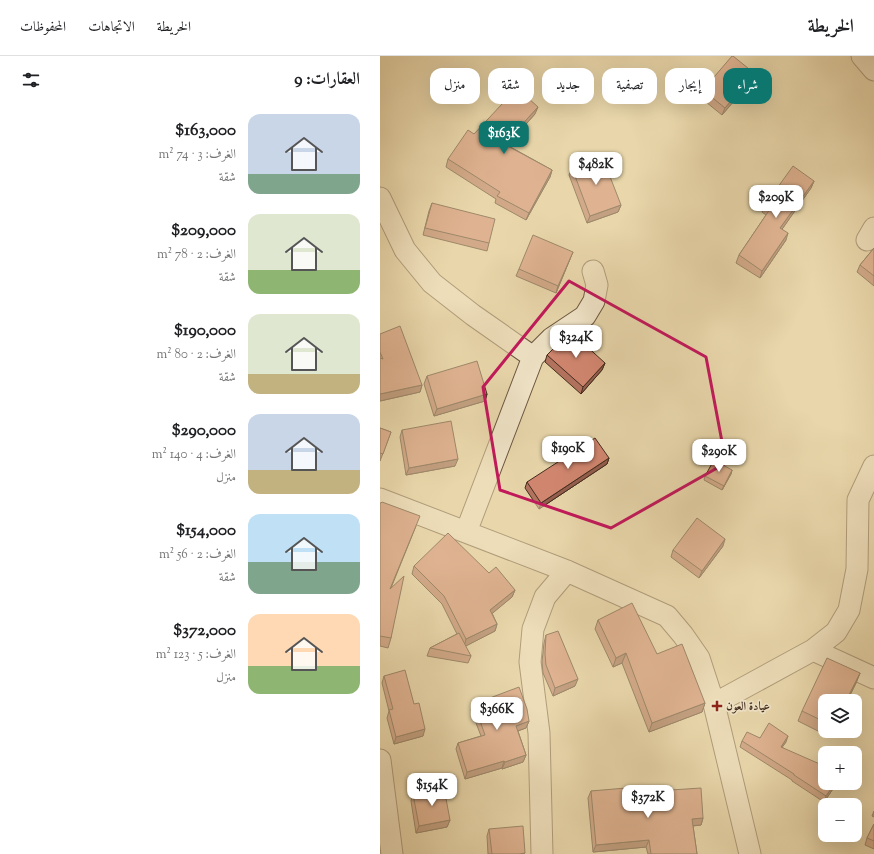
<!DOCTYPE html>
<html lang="ar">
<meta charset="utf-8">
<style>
body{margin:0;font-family:"Sorts Mill Goudy",Amiri,serif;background:#f6f6f6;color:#202124;direction:rtl;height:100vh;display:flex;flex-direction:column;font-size:15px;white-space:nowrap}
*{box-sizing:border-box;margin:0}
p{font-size:13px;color:#757577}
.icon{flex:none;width:22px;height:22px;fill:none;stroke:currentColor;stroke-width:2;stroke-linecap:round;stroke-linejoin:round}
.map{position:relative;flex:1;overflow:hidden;direction:ltr}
.side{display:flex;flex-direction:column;background:#fff;width:380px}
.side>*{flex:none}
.guide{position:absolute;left:12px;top:12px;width:380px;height:36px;direction:rtl;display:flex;gap:8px}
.tools{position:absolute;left:438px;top:638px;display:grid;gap:8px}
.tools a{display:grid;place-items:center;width:44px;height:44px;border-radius:8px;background:#fff;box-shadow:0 4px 16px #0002;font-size:20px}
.price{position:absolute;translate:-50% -34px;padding:0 9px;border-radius:8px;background:#fff;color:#222;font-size:13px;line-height:26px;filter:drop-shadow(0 1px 2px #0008)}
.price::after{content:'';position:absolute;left:50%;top:24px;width:12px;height:9px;margin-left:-6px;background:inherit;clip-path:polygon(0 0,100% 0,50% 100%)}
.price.on{background:#0f766e;color:#fff}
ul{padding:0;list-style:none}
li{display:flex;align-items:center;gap:12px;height:100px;padding:0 20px}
li span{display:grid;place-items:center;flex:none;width:112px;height:80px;border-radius:12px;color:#555}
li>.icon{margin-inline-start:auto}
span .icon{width:48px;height:48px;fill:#fffc;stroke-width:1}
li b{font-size:17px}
h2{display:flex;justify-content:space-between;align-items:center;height:48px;padding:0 20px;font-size:17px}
.pill{padding:0 14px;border-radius:12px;background:#fff;box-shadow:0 4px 16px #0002;font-size:14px;line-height:36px}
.pill.on{background:#0f766e;color:#fff}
header{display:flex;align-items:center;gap:24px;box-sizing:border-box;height:56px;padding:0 20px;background:#fff;border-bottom:1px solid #e0e0e0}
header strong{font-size:19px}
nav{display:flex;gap:22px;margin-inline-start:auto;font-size:14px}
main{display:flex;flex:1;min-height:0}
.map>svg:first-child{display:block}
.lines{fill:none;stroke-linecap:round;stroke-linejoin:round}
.street-casing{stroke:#6c5641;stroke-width:23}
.street{stroke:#f1e5c9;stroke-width:21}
.wall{fill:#b57461;stroke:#422b1d}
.shaded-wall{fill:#945e4f;stroke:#422b1d}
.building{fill:#d38771;stroke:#422b1d}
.marked{fill:none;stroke:#c2185b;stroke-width:3;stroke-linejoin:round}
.poi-dot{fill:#8f2418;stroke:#f1e5c9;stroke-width:1.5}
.labels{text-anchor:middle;stroke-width:3.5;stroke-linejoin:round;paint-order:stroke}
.poi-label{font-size:12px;font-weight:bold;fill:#422b1d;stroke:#f1e5c9;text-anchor:start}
</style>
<header>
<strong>الخريطة</strong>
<nav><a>الخريطة</a><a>الاتجاهات</a><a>المحفوظات</a></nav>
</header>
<main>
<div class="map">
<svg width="494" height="798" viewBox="0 0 494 798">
<rect width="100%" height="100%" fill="#e9d7ac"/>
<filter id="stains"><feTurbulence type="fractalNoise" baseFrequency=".005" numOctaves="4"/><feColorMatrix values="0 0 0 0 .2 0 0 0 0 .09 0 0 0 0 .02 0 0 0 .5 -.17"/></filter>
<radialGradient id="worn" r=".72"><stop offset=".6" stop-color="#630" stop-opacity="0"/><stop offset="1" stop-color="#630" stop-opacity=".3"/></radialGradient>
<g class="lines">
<defs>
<path id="street" d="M482 0 494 14
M0 142 25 194 52 227 93 259 153 301
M487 184 494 172
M0 443 187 515 287 560 303 579 319 602 334 648 370 798
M86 476 153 301 172 282 205 260 214 245 217 229 213 215
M433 594 494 622
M334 648 433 594 456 576 469 554 477 513 478 444 494 410
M0 704 12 798
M162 798 159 677 150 606 153 573 165 541 187 515"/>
</defs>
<!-- street casing -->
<use href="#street" class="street-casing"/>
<!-- street -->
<use href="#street" class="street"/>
</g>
<!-- wall -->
<path class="wall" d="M371 25 342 59 321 42 323 34Z
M155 58 127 89 172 114 170 121 146 164 115 147 116 143 66 111 68 103 94 78Z
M192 112 241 149 238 156 207 167 189 119Z
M434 125 431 132 402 173 406 184 380 222 356 207 359 199 386 159 382 156 385 149Z
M52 147 109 187 107 195 43 179 49 155Z
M494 192V230L477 216 480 209Z
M190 203 176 237 136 220 139 213Z
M0 278 42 329 40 336 0 345Z
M167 299 225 307 222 314 201 338 165 306Z
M47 320 107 338 105 345 54 360 44 328Z
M0 372 11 376 0 405Z
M22 374 75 410 26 419 20 381Z
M229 402 227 408 159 453 145 432 147 426Z
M352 414 351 418 342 434 324 424 325 420Z
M0 447 36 470 11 532V582L8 592 0 590Z
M343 490 319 522 291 501 293 494Z
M34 510 109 517 135 534 132 541 112 557 117 568 115 575 85 590 91 600 88 607 47 600 50 592 77 578 62 548 32 518Z
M218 564 277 598 325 647 322 656 269 676 242 607 233 611 215 573Z
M166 579 195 630 173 640 163 617 162 606 164 587Z
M480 617 476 627 467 645H445V675H453L450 681 418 665 422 655Z
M4 620 34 648 43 680 14 688 7 662 9 655 2 627Z
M94 648 149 665 146 672 138 675 146 699 143 706 122 713V712L85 723 76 693 78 687 101 680 91 654Z
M380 682 406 686 402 691 445 727H457L444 746 412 725V724L360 691 362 685Z
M211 735 246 737 323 762 321 769 313 770 317 798H268L266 791 213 796 208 742Z
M33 738 70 764 67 771 36 777 31 745Z
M494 755V761L492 760Z
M494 768V793L485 789 487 782Z
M109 773 145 798H108L107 780Z"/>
<!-- shaded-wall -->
<path class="shaded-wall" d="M374 17 371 25 342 59 345 52Z
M158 51 155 58 122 95 124 88Z
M172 114 170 121 146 164 149 157Z
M434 125 431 132 398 179 400 172Z
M241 149 238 156 207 167 210 160Z
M408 177 406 184 380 222 382 215Z
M193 196 190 203 176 237 178 230Z
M225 307 222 314 201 338 203 331Z
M42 329 40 336 0 345V338Z
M107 338 105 345 54 360 57 353Z
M229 402 227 408 159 453 161 447Z
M78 403 75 410 26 419 29 412Z
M352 414 351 418 342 434Z
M345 483 343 490 319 522 322 515Z
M135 534 132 541 108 561 110 554Z
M117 568 115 575 84 591 86 583Z
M246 597 242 607 233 611 236 602Z
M480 617 476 627 467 645H466Z
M198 623 195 630 173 640 175 632Z
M325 647 322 656 269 676 272 667Z
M149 665 146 672 134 676 136 670Z
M45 673 43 680 14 688 16 681Z
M408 680 406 686 398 697 401 691Z
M146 699 143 706 122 713 125 706Z
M124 705 122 712 85 723 87 716Z
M455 727H457L444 746 446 740Z
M323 762 321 769 309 770 312 763Z
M70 764 67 771 36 777 39 770Z
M269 784 266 791 213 796 216 789Z"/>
<!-- building -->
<path class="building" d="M352 0H353L374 17 345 52 323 34Z
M137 32 158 51 124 88 172 114 149 157 117 140 120 136 68 103 88 74 94 78Z
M222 100 241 149 210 160 192 112Z
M413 110 434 125 400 172 408 177 382 215 359 199 390 153 385 149Z
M52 147 115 163 109 187 45 172Z
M153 179 193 196 178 230 139 213Z
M494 192V220L480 209Z
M20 270 42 329 0 338V302L3 303 0 296V278Z
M192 277 225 307 203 331 167 299 182 284Z
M97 305 107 338 57 353 47 320Z
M71 365 78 403 29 412 22 374Z
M0 372 11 376 3 398 0 397Z
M215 382 229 402 161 447 147 426Z
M334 404 352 414 344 430 325 420Z
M2 446 40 460 10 533 24 520 11 582 0 580V447H1Z
M317 462 345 483 322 515 293 494Z
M68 477 109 517 116 511 135 534 110 554 117 568 86 583 64 540 34 510Z
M252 547 277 598 302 588 325 647 272 667 246 597 236 602 218 564Z
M178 575 198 623 175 632 166 609 165 598 166 579Z
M79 577 91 600 50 592Z
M447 602 480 617 466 645H445V666L422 655Z
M25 614 34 648 39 647 45 673 16 681 9 654 13 653 4 620Z
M139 631 147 653 149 665 136 670 146 699 125 706 124 705 87 716 78 687 105 679 94 648Z
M389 667 408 680 401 691 442 709 445 705V727H455L446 740 414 719V718L362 685 367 676 380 682Z
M64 732 70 764 39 770 33 738Z
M246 732V737L321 732 323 762 312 763 317 798H271L269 784 216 789 211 735Z
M494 768V785L487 782Z
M143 770 145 797 139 798H112L109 773Z"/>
<!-- marked area -->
<path d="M0 0H494V798H0ZM189 225 326 301 346 407 231 472 120 434 103 331Z" fill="#e9d7ac" fill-opacity=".55" fill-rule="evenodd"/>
<path class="marked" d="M189 225 326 301 346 407 231 472 120 434 103 331Z"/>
<!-- markers -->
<path class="poi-dot" d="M335 644h4v4h4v4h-4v4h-4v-4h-4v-4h4z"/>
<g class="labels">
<!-- poi labels -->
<g class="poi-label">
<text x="346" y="654">عيادة العون</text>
</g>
</g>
<rect width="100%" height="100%" filter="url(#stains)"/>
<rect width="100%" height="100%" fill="url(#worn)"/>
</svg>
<div class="tools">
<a><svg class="icon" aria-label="layers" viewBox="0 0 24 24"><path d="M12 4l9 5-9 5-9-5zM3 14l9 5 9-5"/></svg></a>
<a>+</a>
<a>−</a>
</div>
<b class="price on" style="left:124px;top:99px">$163K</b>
<b class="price" style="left:216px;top:130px">$482K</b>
<b class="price" style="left:396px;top:163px">$209K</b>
<b class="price" style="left:196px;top:303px">$324K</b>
<b class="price" style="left:188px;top:414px">$190K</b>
<b class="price" style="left:339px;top:417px">$290K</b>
<b class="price" style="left:117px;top:675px">$366K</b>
<b class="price" style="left:52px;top:751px">$154K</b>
<b class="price" style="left:268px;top:763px">$372K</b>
<div class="guide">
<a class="pill on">شراء</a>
<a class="pill">إيجار</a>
<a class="pill">تصفية</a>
<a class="pill">جديد</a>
<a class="pill">شقة</a>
<a class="pill">منزل</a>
</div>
</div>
<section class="side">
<h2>العقارات: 9<svg class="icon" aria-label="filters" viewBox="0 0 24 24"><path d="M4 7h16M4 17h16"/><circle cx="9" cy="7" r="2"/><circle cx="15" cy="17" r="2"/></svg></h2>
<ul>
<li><span style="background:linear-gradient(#c9d6e8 75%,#7fa58c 0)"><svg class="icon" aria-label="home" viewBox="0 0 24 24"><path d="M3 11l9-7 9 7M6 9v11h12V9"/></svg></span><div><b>$163,000</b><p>الغرف: 3 · 74 m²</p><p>شقة</p></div></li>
<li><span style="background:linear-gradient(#dfe7d0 70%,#8fb573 0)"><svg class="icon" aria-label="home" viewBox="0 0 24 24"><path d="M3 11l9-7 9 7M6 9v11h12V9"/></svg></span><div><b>$209,000</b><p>الغرف: 2 · 78 m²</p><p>شقة</p></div></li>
<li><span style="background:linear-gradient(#dfe7d0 75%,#c2b280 0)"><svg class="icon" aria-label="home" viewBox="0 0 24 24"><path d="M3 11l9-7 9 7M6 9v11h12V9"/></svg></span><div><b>$190,000</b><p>الغرف: 2 · 80 m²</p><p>شقة</p></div></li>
<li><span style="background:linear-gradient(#c9d6e8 70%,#c2b280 0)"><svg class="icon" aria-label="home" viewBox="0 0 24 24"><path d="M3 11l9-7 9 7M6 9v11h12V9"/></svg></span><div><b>$290,000</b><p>الغرف: 4 · 140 m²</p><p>منزل</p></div></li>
<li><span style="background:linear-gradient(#bfe0f5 60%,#7fa58c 0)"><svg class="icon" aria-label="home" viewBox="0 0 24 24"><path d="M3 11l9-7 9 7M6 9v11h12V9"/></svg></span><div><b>$154,000</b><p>الغرف: 2 · 56 m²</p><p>شقة</p></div></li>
<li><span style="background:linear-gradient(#ffd9b3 65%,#8fb573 0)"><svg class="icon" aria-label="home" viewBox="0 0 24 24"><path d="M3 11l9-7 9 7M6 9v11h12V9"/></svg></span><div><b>$372,000</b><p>الغرف: 5 · 123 m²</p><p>منزل</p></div></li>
</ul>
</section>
</main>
